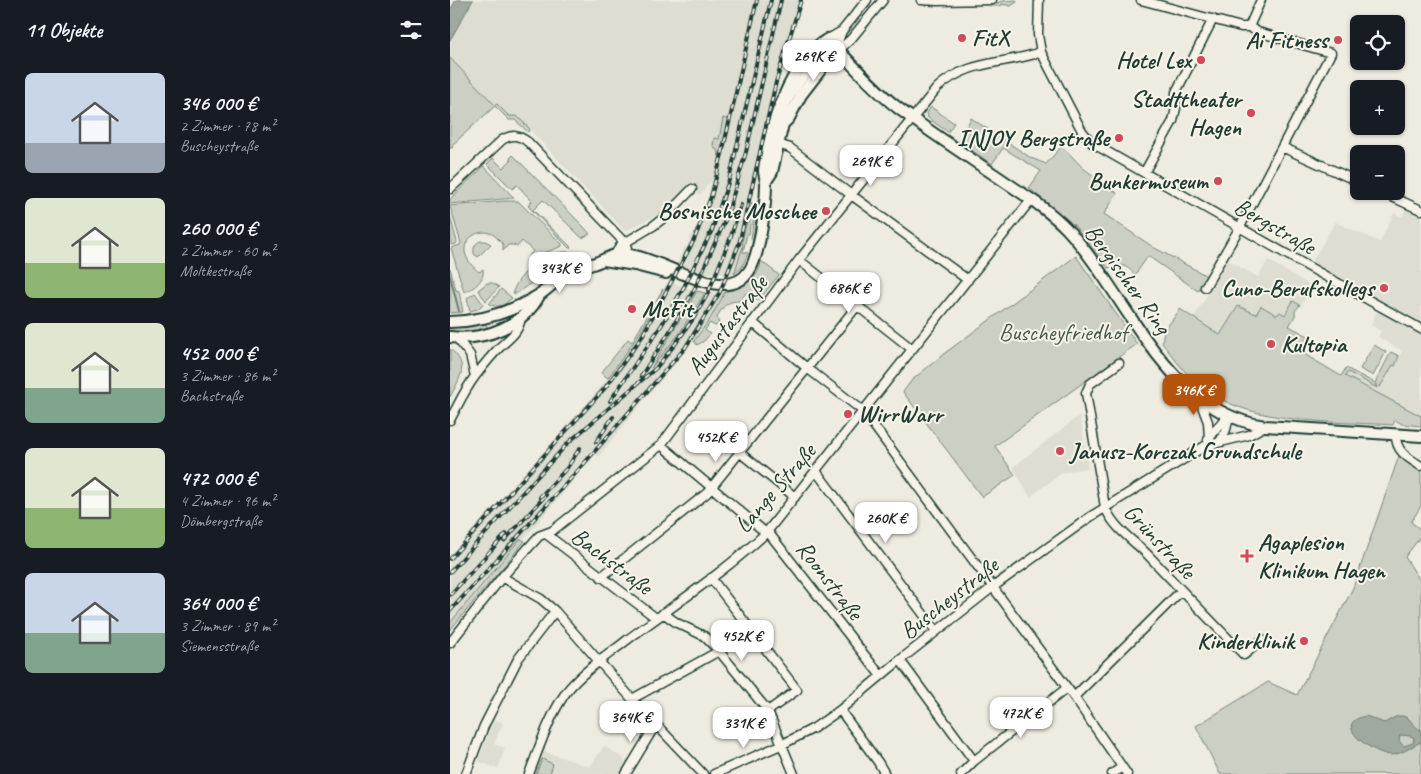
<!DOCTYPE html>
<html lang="de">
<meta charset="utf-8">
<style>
body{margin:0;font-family:Caveat,sans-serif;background:#20242c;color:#f1f3f6;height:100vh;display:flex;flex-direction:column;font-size:19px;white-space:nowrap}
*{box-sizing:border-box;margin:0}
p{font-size:16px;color:#9ea1a6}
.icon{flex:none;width:28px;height:28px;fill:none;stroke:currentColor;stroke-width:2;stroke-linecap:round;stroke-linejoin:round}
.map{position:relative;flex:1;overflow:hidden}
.sheet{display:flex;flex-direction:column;background:#171b24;width:450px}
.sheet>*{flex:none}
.controls{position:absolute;left:900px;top:15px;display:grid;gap:10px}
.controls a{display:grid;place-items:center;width:55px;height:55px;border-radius:8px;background:#171b24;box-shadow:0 1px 4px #0004;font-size:25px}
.price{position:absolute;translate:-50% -42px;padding:0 11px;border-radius:10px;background:#fff;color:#222;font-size:16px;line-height:32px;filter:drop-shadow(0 1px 2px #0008)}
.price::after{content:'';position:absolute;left:50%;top:30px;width:15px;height:11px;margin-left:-8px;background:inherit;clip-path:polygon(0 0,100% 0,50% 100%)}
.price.selected{background:#b45309;color:#fff}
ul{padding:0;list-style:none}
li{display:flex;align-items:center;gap:15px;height:125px;padding:0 25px}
li span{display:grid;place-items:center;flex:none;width:140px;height:100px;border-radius:8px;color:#555}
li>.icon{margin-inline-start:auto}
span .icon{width:60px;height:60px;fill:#fffc;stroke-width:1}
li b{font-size:21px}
h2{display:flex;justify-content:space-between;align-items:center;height:60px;padding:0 25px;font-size:21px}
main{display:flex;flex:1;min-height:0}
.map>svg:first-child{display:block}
.built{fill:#ddddd2}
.green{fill:#cccfc4;stroke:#76867c}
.water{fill:#9fa99f;stroke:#6c7e74;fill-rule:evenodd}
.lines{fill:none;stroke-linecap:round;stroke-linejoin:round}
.stream{stroke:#6c7e74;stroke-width:2}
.minor-casing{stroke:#1f3d34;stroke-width:11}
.major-casing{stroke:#1f3d34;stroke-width:14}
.minor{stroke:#f7f3e8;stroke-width:8}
.major{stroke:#f7f3e8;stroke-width:10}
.rail-casing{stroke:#1f3d34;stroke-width:4}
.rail{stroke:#f7f3e8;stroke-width:2;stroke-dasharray:5.5;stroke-linecap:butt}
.poi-dot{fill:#d1495b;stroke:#f7f3e8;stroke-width:2}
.labels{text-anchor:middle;stroke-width:4;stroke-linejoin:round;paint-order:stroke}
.poi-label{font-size:24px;font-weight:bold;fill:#1f3d34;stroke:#f7f3e8;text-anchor:end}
.street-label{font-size:24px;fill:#1f3d34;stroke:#f7f3e8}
.park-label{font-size:24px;fill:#425a51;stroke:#f7f3e8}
</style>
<main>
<section class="sheet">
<h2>11 Objekte<svg class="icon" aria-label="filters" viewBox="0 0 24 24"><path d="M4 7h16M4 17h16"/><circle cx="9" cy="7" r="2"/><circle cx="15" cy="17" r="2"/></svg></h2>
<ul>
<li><span style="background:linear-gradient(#c9d6e8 70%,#9aa5b1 0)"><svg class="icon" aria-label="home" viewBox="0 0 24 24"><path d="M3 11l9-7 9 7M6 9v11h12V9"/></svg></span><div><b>346 000 €</b><p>2 Zimmer · 78 m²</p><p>Buscheystraße</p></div></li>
<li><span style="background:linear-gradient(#dfe7d0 65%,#8fb573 0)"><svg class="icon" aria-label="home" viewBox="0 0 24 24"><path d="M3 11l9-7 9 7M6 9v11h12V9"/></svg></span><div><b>260 000 €</b><p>2 Zimmer · 60 m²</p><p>Moltkestraße</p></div></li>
<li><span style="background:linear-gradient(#dfe7d0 65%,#7fa58c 0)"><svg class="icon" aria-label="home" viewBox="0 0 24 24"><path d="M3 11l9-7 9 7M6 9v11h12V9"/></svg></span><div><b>452 000 €</b><p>3 Zimmer · 86 m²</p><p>Bachstraße</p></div></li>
<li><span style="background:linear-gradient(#dfe7d0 60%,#8fb573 0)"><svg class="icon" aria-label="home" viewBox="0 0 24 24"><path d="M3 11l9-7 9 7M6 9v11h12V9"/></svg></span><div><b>472 000 €</b><p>4 Zimmer · 96 m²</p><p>Dömbergstraße</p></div></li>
<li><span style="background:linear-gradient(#c9d6e8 60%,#7fa58c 0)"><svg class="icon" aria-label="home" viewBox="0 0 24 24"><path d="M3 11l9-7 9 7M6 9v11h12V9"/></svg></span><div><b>364 000 €</b><p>3 Zimmer · 89 m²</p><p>Siemensstraße</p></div></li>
</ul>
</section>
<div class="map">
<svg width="971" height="774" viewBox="0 0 971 774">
<rect width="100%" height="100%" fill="#eeece1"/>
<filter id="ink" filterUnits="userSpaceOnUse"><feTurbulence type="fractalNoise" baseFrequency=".02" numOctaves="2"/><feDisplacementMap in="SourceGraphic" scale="10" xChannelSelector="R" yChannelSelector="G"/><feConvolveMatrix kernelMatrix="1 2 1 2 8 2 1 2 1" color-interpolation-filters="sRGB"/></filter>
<g filter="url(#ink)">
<!-- built -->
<path class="built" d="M23 0H353L329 81 292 241 293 246 284 274 257 273 226 265 235 247 237 248 241 236 242 237 255 207 262 180 250 195 237 187 211 213 175 231 67 116H60L47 104 45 106 0 58V40Z
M958 204 971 210V426L952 424 892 376 896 368 930 387 952 351 928 337 931 331 921 325 929 306 859 267 885 222 930 242 944 213 952 217Z
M778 260 808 277 818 260 863 287 851 305 843 301 835 314 830 312 828 315 811 306 806 313 787 306 770 335 744 317Z
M218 281 247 291 197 372 229 334 255 293 275 292 260 319 232 355 193 401 149 456 146 454 73 540 70 539 0 623V555L113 431 158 378 192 330Z
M630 415 638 468 613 472 580 497 563 467Z
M44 719 53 723 44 744 55 748 48 769 28 761Z
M154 746 173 758 176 765 171 774H84L93 751 140 767Z"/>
<!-- green -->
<path class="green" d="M552 1 566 0 567 2 561 6 552 4 551 6H540Z
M0 58 45 105 47 104 59 116H67L80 129 78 132 65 120H59L45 106 2 145 3 147 0 149Z
M481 107 504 123 498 132 478 118 477 113Z
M273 118 279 120 269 156 267 150 263 146 264 138 269 139Z
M521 118 581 158 596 164 612 146 633 168 667 193 654 214 703 247 757 276 748 291 698 256 685 275C676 264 671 264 658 268L624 225 579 188 591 171 553 148 542 164 509 142Z
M63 155 134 227 140 234 132 238 93 200 83 210 119 245 121 247 119 248 78 206 82 201 67 185 62 189 37 164 43 158 53 168 61 160 60 158Z
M34 166 64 198 0 204V199Z
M308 200 304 235 303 239H301L305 204Z
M55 201H68L112 244V246L80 259 78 257 83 251 72 241 67 247 64 245H58L53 251V244C50 241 47 238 44 235 32 227 13 237 15 252 17 261 23 267 29 272L33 269C35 280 24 289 14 292L1 248 10 245 11 243 0 206Z
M302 202 299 234H297L293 252 298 253 292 267 284 274 293 246 292 241Z
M0 216 7 242 6 244 1 245Z
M31 241H35L41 244 28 257 24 254C23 247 25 243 31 241Z
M114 252H118L122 256 121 260 81 283 64 295 63 291C72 270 92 255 114 252Z
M626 256 687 344 545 446 565 475 532 497 453 392 462 380 495 353Z
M311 261 329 275 308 301 297 292 289 301C277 301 273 306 267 317L269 324 265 326 260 323 255 330 260 334 254 341 247 345 244 341 260 319 275 292C290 286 309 282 311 261Z
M0 268 6 290 9 291 13 312 0 313Z
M37 283H42L49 287 36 301 28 290Z
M51 289 62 298C55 305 48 309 39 304Z
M213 289 192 330 158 378 151 373 178 339 182 342Z
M247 291 255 293 229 334 201 368Z
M25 293 33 304 28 309 20 311 17 298Z
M843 301 850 305 845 311V316L839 326 858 336 849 351 891 376 896 368 925 383 941 352 949 356 945 366 943 365 930 387 925 384 927 388 898 372 895 376 971 416V426L952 424 945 420 943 425C886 421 807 425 758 392 739 379 726 361 712 343L714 330H715L730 309 770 335 788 306 806 314 811 306 827 315 830 312 835 315Z
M36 322 37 328 24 332 0 333V328Z
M924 345 936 352 923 376 910 369Z
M0 349C20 365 10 378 0 397Z
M949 456 971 471V506L961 522 971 530V536L955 557 971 582V774H770L746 726 818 682 847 695 903 588Z
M70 539 75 541 0 630V623Z
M92 759 103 764 100 774H86Z"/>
<!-- water -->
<path class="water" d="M6 0H23L0 40V10Z
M916 716 934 723C939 721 945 716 950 716 960 715 963 727 971 730V742C962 746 952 754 942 755 924 755 878 723 916 716ZM950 735 961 736 964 738 963 743 954 746 949 741Z"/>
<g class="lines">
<!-- stream -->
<path class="stream" d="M0 276 9 311"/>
<defs>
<path id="minor" d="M471 0 487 1 542 0
M589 0 588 35 591 52 632 131 642 143 859 267 971 329
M691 0 791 27H799L808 32 881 53 790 227 755 287
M799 27 811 0
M392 31 387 44 389 50 401 39 433 0
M333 124C329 101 359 72 372 54 375 50 376 44 378 39L392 31 417 0
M328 144 340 148 400 194 518 280
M832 147 909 182
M694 173 723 121 726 108V92L763 19
M0 189 52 140C62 134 69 135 78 142L174 242 177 248 171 258
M929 191 971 210
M166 260 167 251 171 245 203 226 215 217 242 189
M349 260 462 349
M302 322 357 368 413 411 624 697 677 774
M7 338 20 355 25 376
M669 363 640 384 636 393 655 507C664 529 682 539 698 555 730 589 762 622 794 655L812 640
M749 398 758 422 759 439
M0 420C8 405 15 389 26 375 33 366 41 356 49 348 59 338 69 333 71 317
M946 434C945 451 958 458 971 466
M758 440C765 432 769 423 778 416
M770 441C776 433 778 426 778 416
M211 445 316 533
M289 452 345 497
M366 471 486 631
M318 532 431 676
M96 534 206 618
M52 577 91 599 105 611 182 699 253 774
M151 577 257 493 407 306
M261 578 347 690 318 711
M213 613 227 623 254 636 269 651 318 711 344 774
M0 643 52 577 89 536 102 531 211 445 349 260 487 88C519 59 554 65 591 52
M450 660 524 761
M624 697 731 591
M182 699 269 651
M390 710 428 762 435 774
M16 774 34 726 68 659 105 611
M79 774C90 746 99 716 117 691 133 671 157 656 177 640 224 605 273 573 316 533L581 200
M176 774 206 724
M264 774 333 744 364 728 390 710 450 660 543 587 640 517 755 446 799 435 815 426
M511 774 524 761 617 688
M662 774 672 767"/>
<path id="major" d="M316 181 322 172 333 124 339 118 351 95 375 64 389 50
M154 260 185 265 216 273
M0 322C32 321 62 312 89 295 97 290 103 283 110 278 126 267 139 267 155 259 158 258 161 256 165 255 198 246 274 311 299 271 310 255 316 203 316 183 316 179 314 175 314 171 314 166 316 159 317 153 323 118 337 80 360 53 365 47 372 43 378 39 401 63 422 88 448 108 480 132 514 154 548 177 571 193 597 208 617 229 678 295 715 412 815 426L971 436
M0 337C34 341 74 326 90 294"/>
</defs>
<!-- minor casing -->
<use href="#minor" class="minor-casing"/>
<!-- major casing -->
<use href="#major" class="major-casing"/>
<!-- minor -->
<use href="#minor" class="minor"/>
<!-- major -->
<use href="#major" class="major"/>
<defs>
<path id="rail" d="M191 376 220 331 244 290 277 216 296 152 331 0
M160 401 211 326 234 287 262 230 279 180 321 0
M146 442 163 417
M90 497 117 468 130 448
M54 541 96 495
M0 559 155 388 191 338 244 240 261 197 272 154 307 0
M0 572 119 442 206 368 226 343 245 316 258 293 280 239 291 205
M0 595 56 534
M0 611 124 475 235 348 270 292 289 244 326 82 351 0"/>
</defs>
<!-- rail casing -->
<use href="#rail" class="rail-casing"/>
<!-- rail -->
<use href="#rail" class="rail"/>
</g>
</g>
<!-- markers -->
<g class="poi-dot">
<circle cx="512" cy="38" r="5"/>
<circle cx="888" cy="40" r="5"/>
<circle cx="751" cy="60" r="5"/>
<circle cx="801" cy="113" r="5"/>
<circle cx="669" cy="138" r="5"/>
<circle cx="768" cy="181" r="5"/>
<circle cx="376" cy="211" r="5"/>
<circle cx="934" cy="288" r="5"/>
<circle cx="182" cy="309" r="5"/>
<circle cx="821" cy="344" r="5"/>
<circle cx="398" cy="414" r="5"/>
<circle cx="610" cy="451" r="5"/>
<path d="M794.5 548.5h5v5h5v5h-5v5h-5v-5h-5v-5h5z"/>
<circle cx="854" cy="641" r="5"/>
</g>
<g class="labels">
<!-- poi labels -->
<g class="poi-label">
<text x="522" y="46" text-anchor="start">FitX</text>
<text x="878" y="48">Ai Fitness</text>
<text x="741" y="68">Hotel Lex</text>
<text x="791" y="107">Stadttheater<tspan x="791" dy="28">Hagen</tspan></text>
<text x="659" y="146">INJOY Bergstraße</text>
<text x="758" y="189">Bunkermuseum</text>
<text x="366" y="219">Bosnische Moschee</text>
<text x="924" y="296">Cuno-Berufskollegs</text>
<text x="192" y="317" text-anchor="start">McFit</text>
<text x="831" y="352" text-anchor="start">Kultopia</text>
<text x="408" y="422" text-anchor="start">WirrWarr</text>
<text x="620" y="459" text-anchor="start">Janusz-Korczak Grundschule</text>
<text x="808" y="550" text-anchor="start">Agaplesion<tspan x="808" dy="28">Klinikum Hagen</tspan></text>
<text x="844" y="649">Kinderklinik</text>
</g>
<!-- street labels -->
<g class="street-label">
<text transform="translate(825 226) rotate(30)" y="8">Bergstraße</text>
<text transform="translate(678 279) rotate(54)" y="8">Bergischer Ring</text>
<text transform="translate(277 325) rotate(-53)" y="8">Augustastraße</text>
<text transform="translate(325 488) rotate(-49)" y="8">Lange Straße</text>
<text transform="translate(710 541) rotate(47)" y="8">Grünstraße</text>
<text transform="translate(162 561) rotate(37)" y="8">Bachstraße</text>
<text transform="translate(380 580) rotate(52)" y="8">Roonstraße</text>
<text transform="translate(499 598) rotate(-38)" y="8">Buscheystraße</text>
</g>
<!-- park labels -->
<g class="park-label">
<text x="613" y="340">Buscheyfriedhof</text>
</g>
</g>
</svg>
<div class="controls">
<a><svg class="icon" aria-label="locate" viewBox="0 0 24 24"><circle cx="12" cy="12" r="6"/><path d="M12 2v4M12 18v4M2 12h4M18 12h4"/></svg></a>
<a>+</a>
<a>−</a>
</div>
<b class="price" style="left:364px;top:82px">269K €</b>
<b class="price" style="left:421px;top:187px">269K €</b>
<b class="price" style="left:110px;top:294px">343K €</b>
<b class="price" style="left:399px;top:314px">686K €</b>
<b class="price selected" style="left:744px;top:416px">346K €</b>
<b class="price" style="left:266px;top:463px">452K €</b>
<b class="price" style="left:436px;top:544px">260K €</b>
<b class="price" style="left:292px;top:662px">452K €</b>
<b class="price" style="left:571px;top:739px">472K €</b>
<b class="price" style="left:181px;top:743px">364K €</b>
<b class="price" style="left:294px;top:749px">331K €</b>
</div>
</main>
